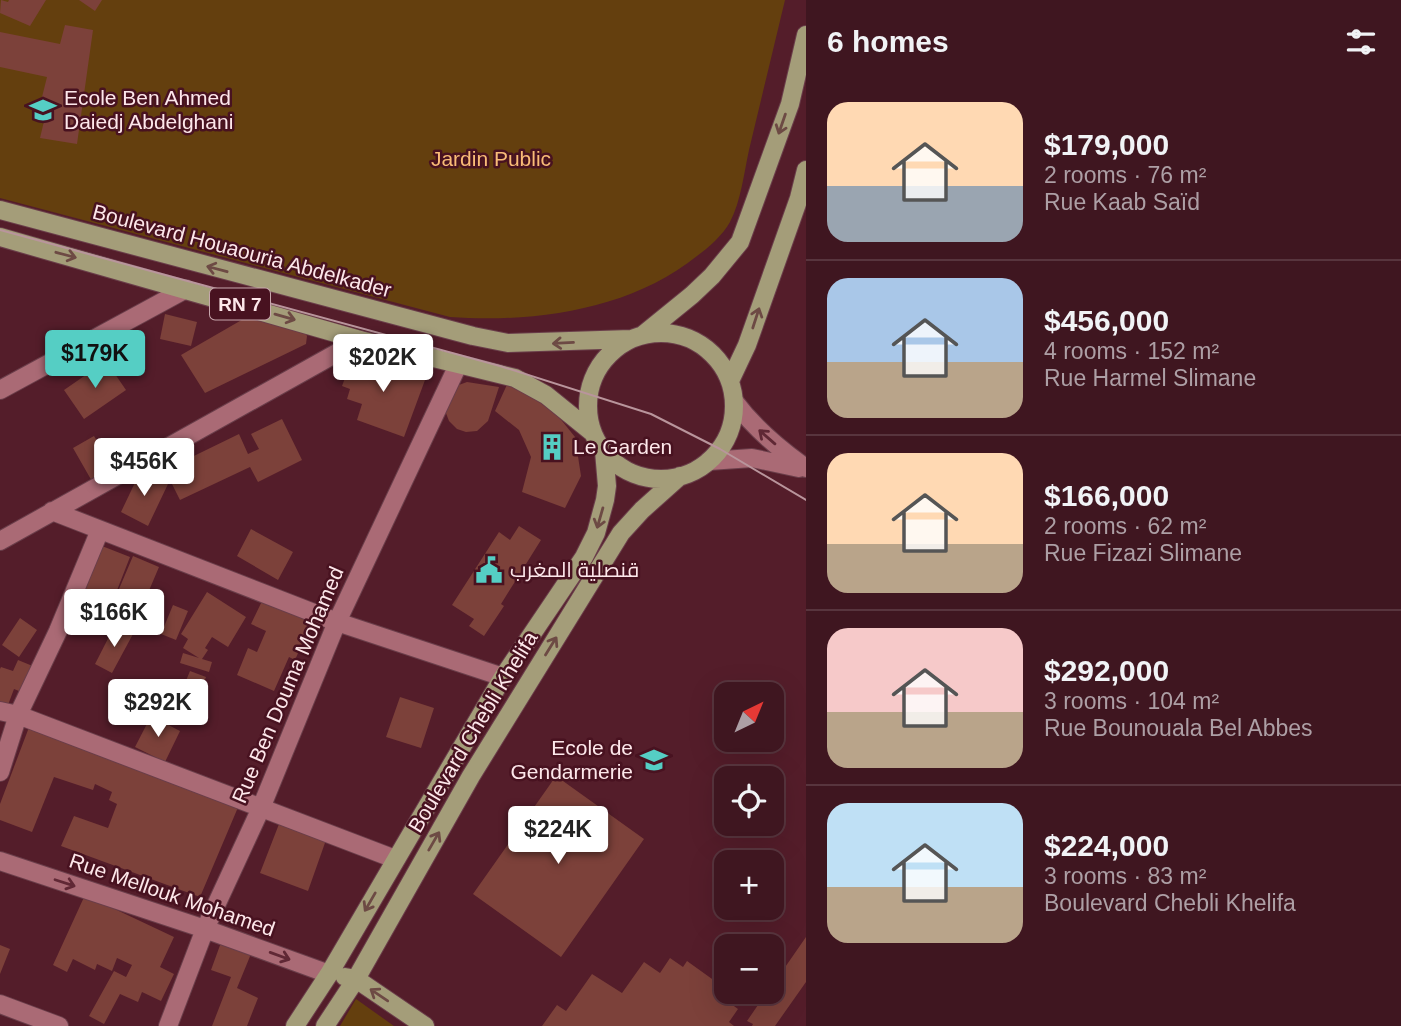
<!DOCTYPE html>
<meta charset="utf-8">
<style>
body{margin:0;font-family:Arial,Cairo,sans-serif;background:#461f29;color:#f1f3f6;height:100vh;display:flex;flex-direction:column;font-size:26px;white-space:nowrap}
*{box-sizing:border-box;margin:0}
p{font-size:23px;color:#ad9fa5}
.icon{flex:none;width:38px;height:38px;fill:none;stroke:currentColor;stroke-width:2;stroke-linecap:round;stroke-linejoin:round}
.map{position:relative;flex:1;overflow:hidden}
.sheet{display:flex;flex-direction:column;background:#3f1620;width:595px}
.sheet>*{flex:none}
.needle{width:46px;rotate:43deg}
.fabs{position:absolute;left:714px;top:682px;display:grid;gap:14px}
.fabs a{display:grid;place-items:center;width:70px;height:70px;border-radius:14px;background:#3f1620;box-shadow:0 7px 28px #0002,0 0 0 2px #58353e;font-size:35px}
.price{position:absolute;translate:-50% -60px;padding:0 16px;border-radius:7px;background:#fff;color:#222;font-size:23px;line-height:46px;filter:drop-shadow(0 2px 4px #0008)}
.price::after{content:'';position:absolute;left:50%;top:42px;width:21px;height:16px;margin-left:-10px;background:inherit;clip-path:polygon(0 0,100% 0,50% 100%)}
.price.current{background:#55cec4;color:#111}
ul{padding:0;list-style:none}
li{display:flex;align-items:center;gap:21px;height:175px;padding:0 21px}
li+li{border-top:2px solid #58353e}
li span{display:grid;place-items:center;flex:none;width:196px;height:140px;border-radius:21px;color:#555}
li>.icon{margin-inline-start:auto}
span .icon{width:84px;height:84px;fill:#fffc;stroke-width:1}
li b{font-size:30px}
h2{display:flex;justify-content:space-between;align-items:center;height:84px;padding:0 21px;font-size:30px}
main{display:flex;flex:1;min-height:0}
.map>svg:first-child{display:block}
.green{fill:#643f0e}
.building{fill:#7c413a}
.lines{fill:none;stroke-linecap:round;stroke-linejoin:round}
.minor-casing{stroke:#6a3e4a;stroke-width:20}
.major-casing{stroke:#6a3e4a;stroke-width:20}
.minor{stroke:#aa6a75;stroke-width:18}
.major{stroke:#a49d79;stroke-width:18}
.tram{stroke:#b9959c;stroke-width:2}
.oneway{stroke:#6d4a44}
.oneway2{stroke:#602835}
.labels{text-anchor:middle;stroke-width:5;stroke-linejoin:round;paint-order:stroke}
.shield{fill:#481220;stroke:#c7a7ad;stroke-width:2}
.shield-label{font-size:19px;font-weight:bold;fill:#fde7ea}
.poi-label{font-size:21px;fill:#fde7ea;stroke:#481220;text-anchor:start}
.park-label{font-size:21px;fill:#f9bc77;stroke:#481220}
.street-label{font-size:21px;fill:#fde7ea;stroke:#481220}
</style>
<main>
<div class="map">
<svg width="806" height="1026" viewBox="0 0 806 1026">
<rect width="100%" height="100%" fill="#541d2a"/>
<!-- green -->
<path class="green" d="M0 0H785C773 50 761 100 749 150 744 173 741 201 730 222 723 235 708 248 697 256 630 310 534 323 450 317L0 198Z
M356 999 394 1026H340Z"/>
<!-- building -->
<path class="building" d="M1 0 8 2 9 0H46L30 26 0 13Z
M79 0H102L95 11Z
M65 25 93 30 77 144 40 138 49 100 42 97 47 77 0 67V32L60 44Z
M165 314 197 322 191 346 160 339Z
M252 314 304 330 307 336 306 344 205 393 181 355Z
M354 354 425 380 404 437 357 420 362 404 347 399 350 389 342 386Z
M106 361 126 390 84 419 64 390Z
M510 378 542 396 575 437 581 476 565 508 522 492 531 457 519 430 495 411Z
M467 382 499 387 488 421 477 431 466 432 457 429 449 421 444 408 456 386Z
M282 419 302 460 258 482 250 467 180 500 165 470 239 434 248 454 259 449 251 434Z
M94 436 115 471 93 483 73 448Z
M141 470 168 484 148 526 121 512Z
M519 526 541 540 501 604 504 606 484 636 469 626 474 619 452 605 499 532 510 540Z
M251 529 293 552 278 580 237 556Z
M102 546 130 557 114 598 135 606 126 629 106 621 110 610 81 599Z
M133 556 159 567 145 600 119 589Z
M207 592 246 617 228 647 212 637 205 648 208 650 202 659 212 662 209 672 180 663 183 653 199 658 183 648 188 639 181 634Z
M263 599 312 621 295 660 289 657 274 691 237 675 248 648 257 652 266 631 251 624Z
M173 605 188 611 176 640 161 634Z
M20 618 37 630 19 657 2 645Z
M115 625 133 634 112 673 95 664Z
M18 660 35 667 24 693 14 689 8 705 0 702V669L1 667 13 671Z
M190 671 206 677 199 695 183 688Z
M400 697 434 708 421 748 386 737Z
M151 716 180 731 165 762 135 747Z
M31 722 239 805 200 897 61 846 74 816 108 828 117 804 109 800 112 792 95 784 93 790 54 777 32 832 0 820V804Z
M556 776 644 839 561 957 473 894Z
M279 824 326 840 308 891 260 873Z
M85 895 174 937 160 967 174 974 161 1001 142 992 138 1002 120 994 104 1024 89 1016 114 971 126 977 132 965 117 958 112 971 97 964 95 970 73 959 67 972 53 965Z
M223 937 253 949 237 988 258 998 247 1026H212L231 977 211 970Z
M806 937V982L775 1026H752L753 1024 747 1021 767 992H772V986Z
M0 945 10 949 0 974Z
M670 958 683 967 687 961 726 989 727 992 723 998 738 1009 729 1022 734 1026H542L557 1005 566 1011 592 974 622 993 644 962 660 973Z"/>
<g class="lines">
<defs>
<path id="minor" d="M0 390 186 289
M734 401C754 428 779 449 806 468
M709 461 752 458 799 468
M52 511 337 622 503 677
M0 541 360 340
M0 711 18 715 395 859
M0 772 18 715 58 631 100 530
M0 861 205 929 329 974
M0 1004 59 1026
M168 1026 205 929 261 808 337 622 458 365"/>
<path id="major" d="M0 210 473 336 508 343 631 339
M0 237 360 340 515 378 546 395 593 433
M588 406a73 73 0 1 1 146 0a73 73 0 1 1-146 0Z
M644 334 692 295 712 276 740 242 790 104 806 35
M730 381 747 345 799 198 806 170
M345 977 356 979 425 1026
M295 1026 329 974 503 677 584 557 596 533 605 500 607 486 604 451
M325 1026 356 979 471 776 621 533 642 510 680 476"/>
</defs>
<!-- minor casing -->
<use href="#minor" class="minor-casing"/>
<!-- major casing -->
<use href="#major" class="major-casing"/>
<!-- minor -->
<use href="#minor" class="minor"/>
<!-- major -->
<use href="#major" class="major"/>
<!-- tram -->
<path class="tram" d="M0 230 500 366 651 414 720 449 806 500"/>
</g>
<!-- one-way arrows -->
<defs><path id="oneway-shaft" d="M-6 0H5M1.5-3L5.5 0L1.5 3" fill="none" stroke-width="1.6" stroke-linecap="round" stroke-linejoin="round" transform="scale(1.75)"/></defs>
<g class="oneway">
<use href="#oneway-shaft" transform="translate(782 124) rotate(109)"/>
<use href="#oneway-shaft" transform="translate(66 255) rotate(15)"/>
<use href="#oneway-shaft" transform="translate(217 269) rotate(-165)"/>
<use href="#oneway-shaft" transform="translate(285 317) rotate(16)"/>
<use href="#oneway-shaft" transform="translate(756 318) rotate(-72)"/>
<use href="#oneway-shaft" transform="translate(563 343) rotate(177)"/>
<use href="#oneway-shaft" transform="translate(600 518) rotate(106)"/>
<use href="#oneway-shaft" transform="translate(551 646) rotate(-58)"/>
<use href="#oneway-shaft" transform="translate(434 841) rotate(-60)"/>
<use href="#oneway-shaft" transform="translate(370 902) rotate(120)"/>
<use href="#oneway-shaft" transform="translate(379 995) rotate(-146)"/>
</g>
<g class="oneway2">
<use href="#oneway-shaft" transform="translate(767 437) rotate(-139)"/>
<use href="#oneway-shaft" transform="translate(65 883) rotate(18)"/>
<use href="#oneway-shaft" transform="translate(280 956) rotate(20)"/>
</g>
<!-- icons -->
<defs>
<symbol id="school-bare" viewBox="-9 -9 18 18"><path d="M0-5L7-2L0 1L-7-2ZM-4 1L0 2.5L4 1V4Q0 6-4 4Z" fill="#55cec4" stroke="#481220" stroke-width="2.5" paint-order="stroke"/></symbol>
<symbol id="building-bare" viewBox="-9 -9 18 18"><path d="M-4-6H4V6H1V3H-1V6H-4ZM-2.5-4.3h1.7v1.8h-1.7ZM.8-4.3h1.7v1.8H.8ZM-2.5-1h1.7V.8h-1.7ZM.8-1h1.7V.8H.8Z" fill="#55cec4" stroke="#481220" stroke-width="2.5" paint-order="stroke"/></symbol>
<symbol id="civic-bare" viewBox="-9 -9 18 18"><path d="M-.6-6.5H3V-4.5H.6V-3L4-1V1h2V6H-6V1h2V-1L-.6-3ZM-1.2 2.5V6h2.4V2.5Z" fill="#55cec4" stroke="#481220" stroke-width="2.5" paint-order="stroke"/></symbol>
<symbol id="university-bare" viewBox="-9 -9 18 18"><path d="M0-5L7-2L0 1L-7-2ZM-4 1L0 2.5L4 1V4Q0 6-4 4Z" fill="#55cec4" stroke="#481220" stroke-width="2.5" paint-order="stroke"/></symbol>
</defs>
<g fill-rule="evenodd">
<use href="#school-bare" x="24" y="91" width="38" height="38"/>
<use href="#building-bare" x="533" y="428" width="38" height="38"/>
<use href="#civic-bare" x="470" y="551" width="38" height="38"/>
<use href="#university-bare" x="635" y="741" width="38" height="38"/>
</g>
<g class="labels">
<!-- shield labels -->
<rect class="shield" x="210" y="288.5" width="60" height="31" rx="5"/>
<g class="shield-label">
<text x="240" y="311">RN 7</text>
</g>
<!-- poi labels -->
<g class="poi-label">
<text x="64" y="105">Ecole Ben Ahmed<tspan x="64" dy="24">Daiedj Abdelghani</tspan></text>
<text x="573" y="454">Le Garden</text>
<text x="510" y="577">قنصلية المغرب</text>
<text x="633" y="755" text-anchor="end">Ecole de<tspan x="633" dy="24">Gendarmerie</tspan></text>
</g>
<!-- park labels -->
<g class="park-label">
<text x="491" y="166">Jardin Public</text>
</g>
<!-- street labels -->
<g class="street-label">
<text transform="translate(242 251) rotate(15)" y="7">Boulevard Houaouria Abdelkader</text>
<text transform="translate(288 685) rotate(-67)" y="7">Rue Ben Douma Mohamed</text>
<text transform="translate(473 732) rotate(-59)" y="7">Boulevard Chebli Khelifa</text>
<text transform="translate(172 895) rotate(19)" y="7">Rue Mellouk Mohamed</text>
</g>
</g>
</svg>
<div class="fabs">
<a><svg class="needle" viewBox="-14 -14 28 28"><path d="M0-13l5 13h-10z" fill="#e53935"/><path d="M0 13l5-13h-10z" fill="#ad9fa5"/></svg></a>
<a><svg class="icon" aria-label="locate" viewBox="0 0 24 24"><circle cx="12" cy="12" r="6"/><path d="M12 2v4M12 18v4M2 12h4M18 12h4"/></svg></a>
<a>+</a>
<a>−</a>
</div>
<b class="price current" style="left:95px;top:390px">$179K</b>
<b class="price" style="left:383px;top:394px">$202K</b>
<b class="price" style="left:144px;top:498px">$456K</b>
<b class="price" style="left:114px;top:649px">$166K</b>
<b class="price" style="left:158px;top:739px">$292K</b>
<b class="price" style="left:558px;top:866px">$224K</b>
</div>
<section class="sheet">
<h2>6 homes<svg class="icon" aria-label="filters" viewBox="0 0 24 24"><path d="M4 7h16M4 17h16"/><circle cx="9" cy="7" r="2"/><circle cx="15" cy="17" r="2"/></svg></h2>
<ul>
<li><span style="background:linear-gradient(#ffd9b3 60%,#9aa5b1 0)"><svg class="icon" aria-label="home" viewBox="0 0 24 24"><path d="M3 11l9-7 9 7M6 9v11h12V9"/></svg></span><div><b>$179,000</b><p>2 rooms · 76 m²</p><p>Rue Kaab Saïd</p></div></li>
<li><span style="background:linear-gradient(#a9c7e8 60%,#b9a48a 0)"><svg class="icon" aria-label="home" viewBox="0 0 24 24"><path d="M3 11l9-7 9 7M6 9v11h12V9"/></svg></span><div><b>$456,000</b><p>4 rooms · 152 m²</p><p>Rue Harmel Slimane</p></div></li>
<li><span style="background:linear-gradient(#ffd9b3 65%,#b9a48a 0)"><svg class="icon" aria-label="home" viewBox="0 0 24 24"><path d="M3 11l9-7 9 7M6 9v11h12V9"/></svg></span><div><b>$166,000</b><p>2 rooms · 62 m²</p><p>Rue Fizazi Slimane</p></div></li>
<li><span style="background:linear-gradient(#f6c9c9 60%,#b9a48a 0)"><svg class="icon" aria-label="home" viewBox="0 0 24 24"><path d="M3 11l9-7 9 7M6 9v11h12V9"/></svg></span><div><b>$292,000</b><p>3 rooms · 104 m²</p><p>Rue Bounouala Bel Abbes</p></div></li>
<li><span style="background:linear-gradient(#bfe0f5 60%,#b9a48a 0)"><svg class="icon" aria-label="home" viewBox="0 0 24 24"><path d="M3 11l9-7 9 7M6 9v11h12V9"/></svg></span><div><b>$224,000</b><p>3 rooms · 83 m²</p><p>Boulevard Chebli Khelifa</p></div></li>
</ul>
</section>
</main>
